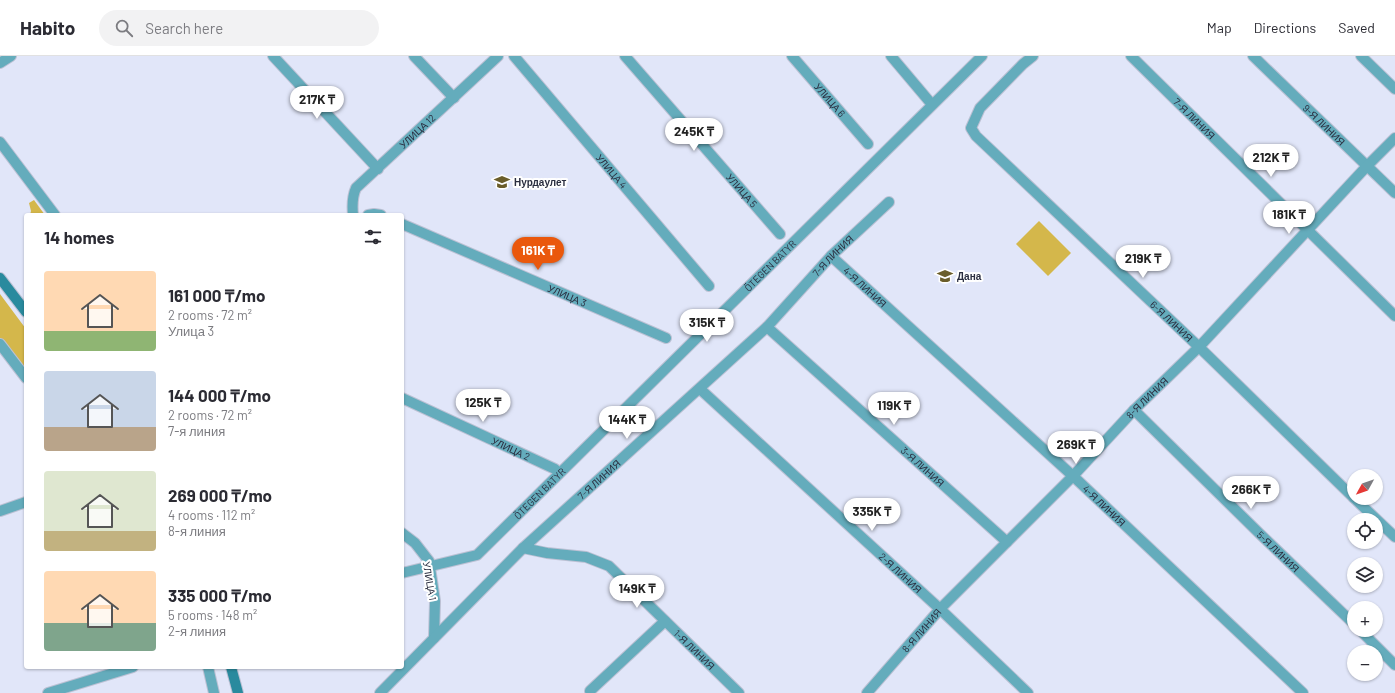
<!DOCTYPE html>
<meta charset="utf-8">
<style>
body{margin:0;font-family:Barlow,sans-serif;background:#f2f2f3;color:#2b2b33;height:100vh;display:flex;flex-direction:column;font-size:15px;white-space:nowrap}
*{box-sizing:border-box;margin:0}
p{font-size:13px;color:#7c7c81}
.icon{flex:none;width:22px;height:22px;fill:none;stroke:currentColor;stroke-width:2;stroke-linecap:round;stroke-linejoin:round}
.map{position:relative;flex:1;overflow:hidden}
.panel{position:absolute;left:24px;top:157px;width:380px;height:456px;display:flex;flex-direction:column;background:#fff;border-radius:4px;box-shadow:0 1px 3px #0004}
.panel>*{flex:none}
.needle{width:26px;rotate:230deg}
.controls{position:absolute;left:1347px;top:413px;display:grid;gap:8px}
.controls a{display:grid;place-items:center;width:36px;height:36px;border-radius:50%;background:#fff;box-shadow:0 1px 3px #0004;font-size:20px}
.price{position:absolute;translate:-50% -34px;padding:0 9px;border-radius:14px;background:#fff;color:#222;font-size:13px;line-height:26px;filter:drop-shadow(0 1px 2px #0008)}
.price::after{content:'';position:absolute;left:50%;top:24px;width:12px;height:9px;margin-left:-6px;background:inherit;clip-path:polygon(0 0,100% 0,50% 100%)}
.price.active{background:#ea580c;color:#fff}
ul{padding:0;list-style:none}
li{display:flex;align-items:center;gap:12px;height:100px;padding:0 20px}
li span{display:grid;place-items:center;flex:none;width:112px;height:80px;border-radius:4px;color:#555}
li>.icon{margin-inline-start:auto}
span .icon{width:48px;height:48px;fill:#fffc;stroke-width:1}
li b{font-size:17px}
h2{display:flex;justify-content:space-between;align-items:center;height:48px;padding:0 20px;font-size:17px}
header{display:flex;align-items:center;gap:24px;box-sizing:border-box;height:56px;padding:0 20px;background:#fff;border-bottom:1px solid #e1e1e2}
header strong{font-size:19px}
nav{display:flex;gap:22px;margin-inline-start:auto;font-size:14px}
.search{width:280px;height:36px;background:#f2f2f3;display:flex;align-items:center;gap:10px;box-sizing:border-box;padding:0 14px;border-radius:22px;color:#7c7c81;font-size:15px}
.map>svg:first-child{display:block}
.green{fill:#d4b74b}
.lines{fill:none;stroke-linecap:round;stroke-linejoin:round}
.street-casing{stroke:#bcc1d4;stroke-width:12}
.secondary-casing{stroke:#bcc1d4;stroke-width:12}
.street{stroke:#64acbc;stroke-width:10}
.secondary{stroke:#298a9e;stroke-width:10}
.labels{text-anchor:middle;stroke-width:4;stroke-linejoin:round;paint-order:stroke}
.street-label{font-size:10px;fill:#2a2e40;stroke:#fff}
.poi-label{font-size:10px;font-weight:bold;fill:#2a2e40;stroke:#fff;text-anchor:start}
</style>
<header>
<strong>Habito</strong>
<div class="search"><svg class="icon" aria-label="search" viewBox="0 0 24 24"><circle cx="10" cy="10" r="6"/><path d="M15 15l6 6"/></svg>Search here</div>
<nav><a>Map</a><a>Directions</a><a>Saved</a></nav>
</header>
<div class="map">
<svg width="1395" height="637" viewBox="0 0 1395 637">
<rect width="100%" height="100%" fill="#e1e6f9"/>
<!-- green -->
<path class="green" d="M34 144 45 159H30L31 155 29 147Z
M1039 165 1071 197 1048 220 1016 188Z
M0 238 26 273V319L0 284Z"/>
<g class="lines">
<defs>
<g id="street">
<path d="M273 0 378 113"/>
<path d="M414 0 454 42"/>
<path id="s1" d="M514 0 709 230"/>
<path id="s2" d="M625 0 780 178"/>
<path id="s3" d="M792 0 868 88"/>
<path d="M891 0 929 45"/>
<path id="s4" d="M1033 0 1023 8 980 52 971 72 976 80 1199 291 1354 442"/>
<path id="s5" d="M1131 0 1395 260"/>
<path id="s6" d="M1253 0 1395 137"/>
<path d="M1361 0 1395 33"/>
<path d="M0 7 11 0"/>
<path d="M0 86 55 159"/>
<path id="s7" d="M353 159C352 149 352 141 356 132L498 0"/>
<path d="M368 159 374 158 381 159"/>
<path id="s8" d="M402 168 666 282"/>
<path id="s9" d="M831 200 1073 420 1303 637"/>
<path id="s10" d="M767 271 1007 486"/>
<path d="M0 288 26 322"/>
<path id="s11" d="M700 333 940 553 1028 637"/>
<path id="s12" d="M402 342 555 413"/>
<path id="s13" d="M1134 354 1260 478 1354 568"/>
<path d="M1354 442 1395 481"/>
<path d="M0 455 26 446"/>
<path d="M402 477 415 487 429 505 435 545 434 582"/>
<path id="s14" d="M523 492 547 497 586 501 609 510 739 637"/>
<path id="s15" d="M402 517 477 499 982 0"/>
<path d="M1360 574 1395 609"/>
<path d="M208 611 214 637"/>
<path d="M590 635 665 565"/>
<path d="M48 637 133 611"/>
<path id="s16" d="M380 637 523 492 767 271 831 200 889 146"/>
<path id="s17" d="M867 637 940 553 1073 420 1134 354 1199 291 1367 110 1395 82"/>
</g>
<path id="secondary" d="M0 222 26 256
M231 611 238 637"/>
</defs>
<!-- street casing -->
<use href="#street" class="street-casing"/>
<!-- secondary casing -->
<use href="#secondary" class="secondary-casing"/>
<!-- street -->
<use href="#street" class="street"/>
<!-- secondary -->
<use href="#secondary" class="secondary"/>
</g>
<!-- icons -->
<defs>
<symbol id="school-bare" viewBox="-9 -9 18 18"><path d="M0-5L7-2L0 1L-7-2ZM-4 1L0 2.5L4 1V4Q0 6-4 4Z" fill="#6a5d2a" stroke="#fff" stroke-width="2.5" paint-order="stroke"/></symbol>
</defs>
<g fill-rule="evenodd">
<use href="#school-bare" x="491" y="115" width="22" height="22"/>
<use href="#school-bare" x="934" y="209" width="22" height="22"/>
</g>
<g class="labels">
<!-- street labels -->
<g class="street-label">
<text dy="4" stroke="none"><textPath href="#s3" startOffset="58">УЛИЦА 6</textPath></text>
<text dy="4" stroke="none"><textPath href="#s5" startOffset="89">7-Я ЛИНИЯ</textPath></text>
<text dy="4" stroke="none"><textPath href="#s6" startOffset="99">9-Я ЛИНИЯ</textPath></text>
<text dy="4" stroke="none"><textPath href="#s7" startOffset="111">УЛИЦА 12</textPath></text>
<text dy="4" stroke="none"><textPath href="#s1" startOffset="151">УЛИЦА 4</textPath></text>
<text dy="4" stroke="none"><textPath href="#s2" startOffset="178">УЛИЦА 5</textPath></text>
<text dy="4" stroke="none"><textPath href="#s16" startOffset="630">7-Я ЛИНИЯ</textPath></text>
<text dy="4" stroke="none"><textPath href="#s15" startOffset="489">ÖTEGEN BATYR</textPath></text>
<text dy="4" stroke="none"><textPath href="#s9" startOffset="46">4-Я ЛИНИЯ</textPath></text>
<text dy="4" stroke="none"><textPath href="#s8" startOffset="180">УЛИЦА 3</textPath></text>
<text dy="4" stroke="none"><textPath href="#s4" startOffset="375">6-Я ЛИНИЯ</textPath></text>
<text dy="4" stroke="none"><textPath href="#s17" startOffset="407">8-Я ЛИНИЯ</textPath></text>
<text dy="4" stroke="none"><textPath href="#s12" startOffset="120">УЛИЦА 2</textPath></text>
<text dy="4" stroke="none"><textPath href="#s10" startOffset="209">3-Я ЛИНИЯ</textPath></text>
<text dy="4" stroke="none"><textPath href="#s16" startOffset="306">7-Я ЛИНИЯ</textPath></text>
<text dy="4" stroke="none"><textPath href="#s15" startOffset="165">ÖTEGEN BATYR</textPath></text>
<text dy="4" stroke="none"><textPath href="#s9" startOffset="370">4-Я ЛИНИЯ</textPath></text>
<text dy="4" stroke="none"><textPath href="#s13" startOffset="202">5-Я ЛИНИЯ</textPath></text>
<text dy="4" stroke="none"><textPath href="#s11" startOffset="272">2-Я ЛИНИЯ</textPath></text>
<text transform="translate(430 525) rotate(80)" y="4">УЛИЦА 1</text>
<text dy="4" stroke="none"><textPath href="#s17" startOffset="83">8-Я ЛИНИЯ</textPath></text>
<text dy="4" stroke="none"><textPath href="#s14" startOffset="208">1-Я ЛИНИЯ</textPath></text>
</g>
<!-- poi labels -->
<g class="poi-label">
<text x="514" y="130">Нурдаулет</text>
<text x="957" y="224">Дана</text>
</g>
</g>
</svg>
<div class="controls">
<a><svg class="needle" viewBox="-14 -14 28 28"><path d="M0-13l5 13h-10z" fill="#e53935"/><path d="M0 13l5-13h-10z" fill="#7c7c81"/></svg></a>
<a><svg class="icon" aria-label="locate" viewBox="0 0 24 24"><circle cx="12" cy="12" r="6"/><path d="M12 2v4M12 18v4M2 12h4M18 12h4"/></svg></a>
<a><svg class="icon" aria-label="layers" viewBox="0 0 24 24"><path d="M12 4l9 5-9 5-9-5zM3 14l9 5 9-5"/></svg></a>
<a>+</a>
<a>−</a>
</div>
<b class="price" style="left:317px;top:64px">217K ₸</b>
<b class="price" style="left:694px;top:96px">245K ₸</b>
<b class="price" style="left:1271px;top:122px">212K ₸</b>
<b class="price" style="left:1289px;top:179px">181K ₸</b>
<b class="price active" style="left:538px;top:215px">161K ₸</b>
<b class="price" style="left:1143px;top:223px">219K ₸</b>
<b class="price" style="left:707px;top:287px">315K ₸</b>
<b class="price" style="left:483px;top:367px">125K ₸</b>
<b class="price" style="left:894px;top:370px">119K ₸</b>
<b class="price" style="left:627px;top:384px">144K ₸</b>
<b class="price" style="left:1076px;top:409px">269K ₸</b>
<b class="price" style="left:1251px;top:454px">266K ₸</b>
<b class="price" style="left:872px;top:476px">335K ₸</b>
<b class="price" style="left:637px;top:553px">149K ₸</b>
<section class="panel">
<h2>14 homes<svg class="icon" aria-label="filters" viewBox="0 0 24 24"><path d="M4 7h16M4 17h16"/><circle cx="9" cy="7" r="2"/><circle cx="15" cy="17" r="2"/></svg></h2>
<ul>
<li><span style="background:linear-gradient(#ffd9b3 75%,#8fb573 0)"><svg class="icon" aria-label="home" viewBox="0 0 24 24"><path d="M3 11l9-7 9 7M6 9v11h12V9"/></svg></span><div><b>161 000 ₸/mo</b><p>2 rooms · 72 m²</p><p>Улица 3</p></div></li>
<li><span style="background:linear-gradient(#c9d6e8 70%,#b9a48a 0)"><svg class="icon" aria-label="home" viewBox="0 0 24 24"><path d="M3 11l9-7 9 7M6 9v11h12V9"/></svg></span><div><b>144 000 ₸/mo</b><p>2 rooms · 72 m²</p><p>7-я линия</p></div></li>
<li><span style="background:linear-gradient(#dfe7d0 75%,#c2b280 0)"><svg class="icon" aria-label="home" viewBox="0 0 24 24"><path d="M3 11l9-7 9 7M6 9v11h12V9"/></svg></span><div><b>269 000 ₸/mo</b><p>4 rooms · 112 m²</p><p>8-я линия</p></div></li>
<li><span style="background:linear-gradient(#ffd9b3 65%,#7fa58c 0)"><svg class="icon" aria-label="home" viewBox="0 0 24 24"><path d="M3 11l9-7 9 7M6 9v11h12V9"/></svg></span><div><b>335 000 ₸/mo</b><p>5 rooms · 148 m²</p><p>2-я линия</p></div></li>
</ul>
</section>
</div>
